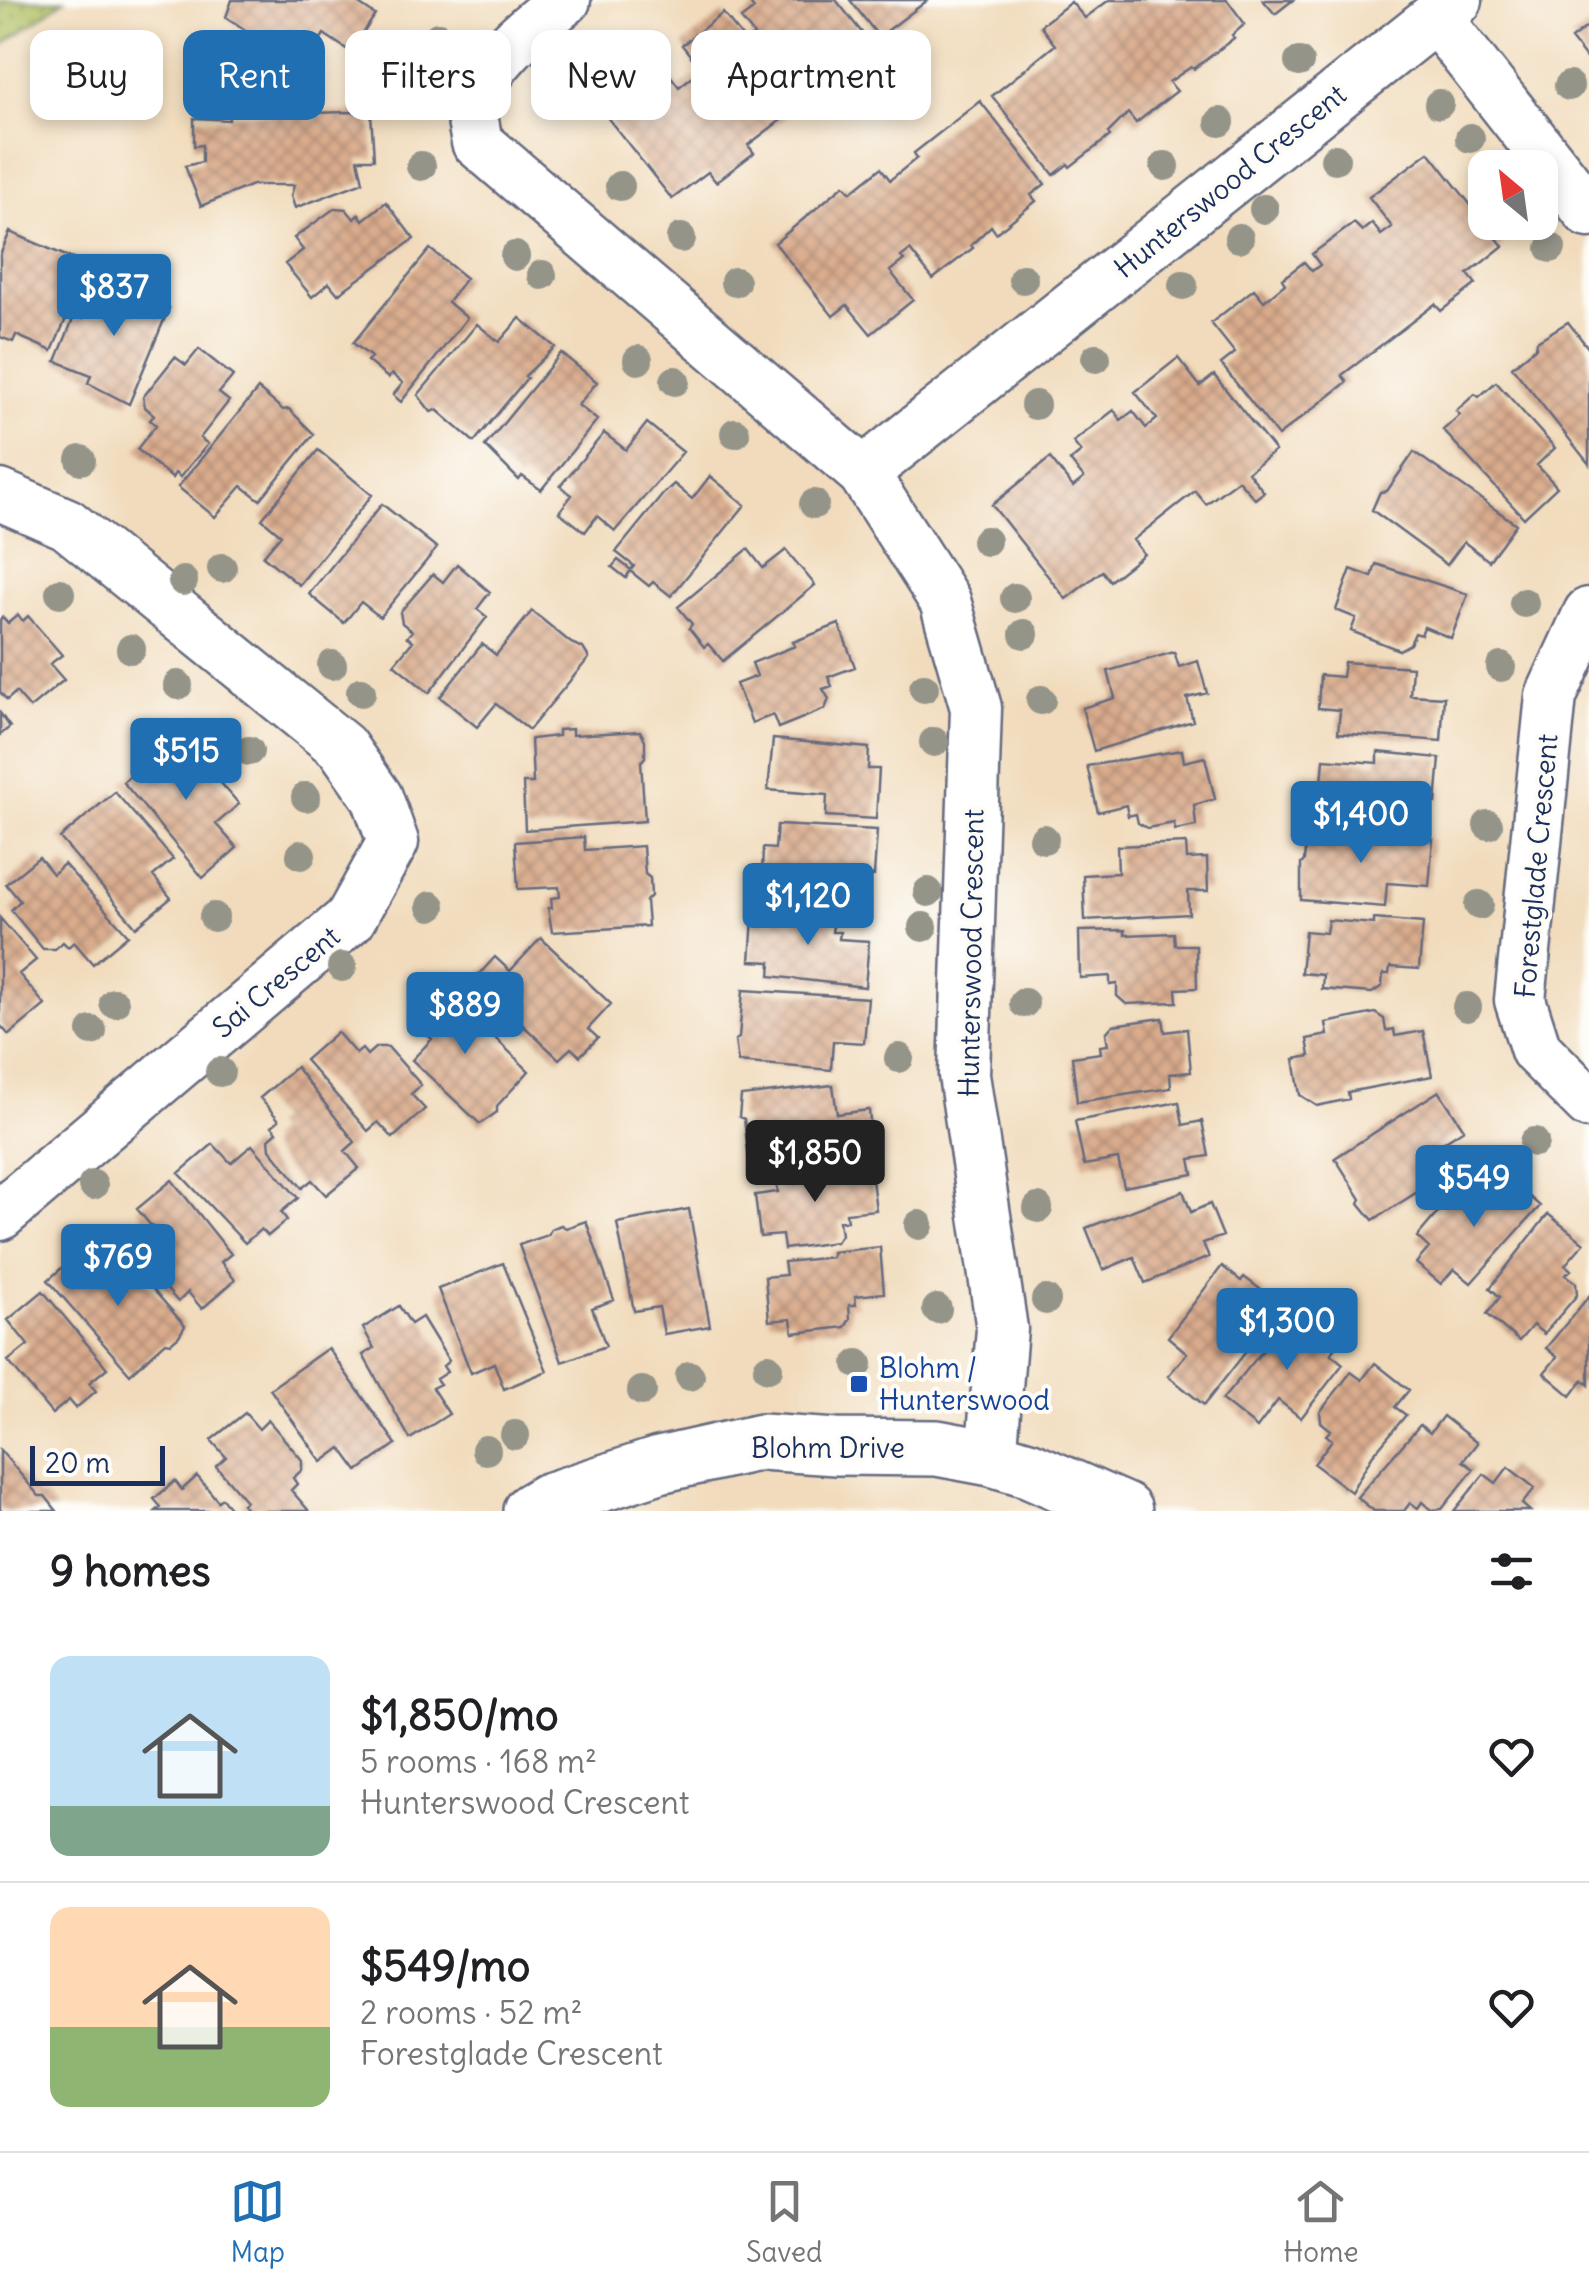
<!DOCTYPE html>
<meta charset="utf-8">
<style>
body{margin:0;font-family:Delius,sans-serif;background:#f2f2f2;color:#202124;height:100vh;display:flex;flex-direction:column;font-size:38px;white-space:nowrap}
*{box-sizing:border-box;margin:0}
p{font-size:32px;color:#757577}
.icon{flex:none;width:55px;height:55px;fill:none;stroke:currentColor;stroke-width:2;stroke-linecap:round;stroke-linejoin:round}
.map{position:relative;height:1511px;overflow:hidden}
.side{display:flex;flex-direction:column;background:#fff;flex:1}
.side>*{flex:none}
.guide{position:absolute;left:30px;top:30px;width:1000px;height:90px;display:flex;gap:20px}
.needle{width:65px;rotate:331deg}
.controls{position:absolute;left:1468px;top:150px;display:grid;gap:20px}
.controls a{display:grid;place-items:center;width:90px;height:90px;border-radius:20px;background:#fff;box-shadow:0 5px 15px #0003;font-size:50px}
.scale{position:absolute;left:30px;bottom:25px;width:135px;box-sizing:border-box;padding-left:10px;border:5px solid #1b2f5e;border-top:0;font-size:28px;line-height:35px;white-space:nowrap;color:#1b2f5e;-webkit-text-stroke:8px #fdfcf7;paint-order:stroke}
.price{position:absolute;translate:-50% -85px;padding:0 22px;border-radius:10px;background:#1f6fb2;color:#fff;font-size:32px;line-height:65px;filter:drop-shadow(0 2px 5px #0008)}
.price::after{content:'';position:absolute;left:50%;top:60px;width:30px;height:22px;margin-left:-15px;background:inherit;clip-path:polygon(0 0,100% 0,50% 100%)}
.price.active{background:#222;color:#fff}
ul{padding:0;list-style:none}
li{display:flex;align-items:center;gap:30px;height:250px;padding:0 50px}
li+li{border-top:2px solid #e0e0e0}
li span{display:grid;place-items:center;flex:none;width:280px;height:200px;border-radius:20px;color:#555}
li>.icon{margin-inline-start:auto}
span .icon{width:120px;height:120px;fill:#fffc;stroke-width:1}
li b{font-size:42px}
h2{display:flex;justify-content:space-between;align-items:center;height:120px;padding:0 50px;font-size:42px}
.chip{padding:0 35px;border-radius:20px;background:#fff;box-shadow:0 5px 15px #0003;font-size:35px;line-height:90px}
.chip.active{background:#1f6fb2;color:#fff}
.tab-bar{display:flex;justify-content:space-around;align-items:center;height:140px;border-top:2px solid #e0e0e0;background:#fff;font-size:28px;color:#757577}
.tab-bar a{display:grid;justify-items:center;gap:5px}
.tab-bar .active{color:#1f6fb2}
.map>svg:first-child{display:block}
.grass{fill:url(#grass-dots);stroke:#667860;stroke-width:2.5}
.building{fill:url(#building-cross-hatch)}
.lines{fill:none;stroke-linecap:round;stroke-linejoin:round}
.minor-casing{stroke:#666b7f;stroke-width:55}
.tertiary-casing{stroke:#666b7f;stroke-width:60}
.minor{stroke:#fff;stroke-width:50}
.tertiary{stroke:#fff;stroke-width:55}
.tree{fill:#949489}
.transit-dot{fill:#1a4fb4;stroke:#fdfcf7;stroke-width:4}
.labels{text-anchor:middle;stroke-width:8;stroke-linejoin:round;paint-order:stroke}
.street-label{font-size:28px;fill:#1b2f5e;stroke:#fdfcf7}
.transit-label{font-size:28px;fill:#164399;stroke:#fdfcf7;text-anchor:start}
</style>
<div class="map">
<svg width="1589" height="1511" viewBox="0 0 1589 1511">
<defs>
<pattern id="grass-dots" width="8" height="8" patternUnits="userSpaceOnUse" patternTransform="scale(2.5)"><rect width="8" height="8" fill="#b1c063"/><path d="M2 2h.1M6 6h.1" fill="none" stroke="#8f9c55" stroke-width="1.8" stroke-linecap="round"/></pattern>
<pattern id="building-cross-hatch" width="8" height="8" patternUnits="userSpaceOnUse" patternTransform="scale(2.5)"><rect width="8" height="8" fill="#daac8c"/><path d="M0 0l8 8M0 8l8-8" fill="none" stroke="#b08c76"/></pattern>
</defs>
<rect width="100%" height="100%" fill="#fdfcf7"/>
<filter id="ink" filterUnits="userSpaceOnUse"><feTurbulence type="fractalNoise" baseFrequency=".01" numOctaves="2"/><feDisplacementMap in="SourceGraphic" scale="20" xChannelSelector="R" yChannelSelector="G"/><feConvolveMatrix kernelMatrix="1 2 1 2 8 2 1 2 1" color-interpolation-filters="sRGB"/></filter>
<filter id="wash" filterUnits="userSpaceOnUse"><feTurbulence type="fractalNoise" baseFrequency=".0048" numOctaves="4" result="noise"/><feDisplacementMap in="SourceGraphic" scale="40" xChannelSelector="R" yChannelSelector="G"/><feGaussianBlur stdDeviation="2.25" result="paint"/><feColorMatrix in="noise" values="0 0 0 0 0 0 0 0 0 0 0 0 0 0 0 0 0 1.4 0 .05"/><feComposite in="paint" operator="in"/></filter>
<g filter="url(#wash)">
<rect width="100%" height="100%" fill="#f1dbbc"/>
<!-- grass -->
<path class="grass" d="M0 0H64L0 47Z"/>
<g id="blocks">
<!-- building -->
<path class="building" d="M232 0H353L375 15 351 52 324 34 302 68 226 17Z
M754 0H836L875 49 748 145 754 153 716 182 708 172 672 199 599 107 657 58 679 87 693 76 697 80 705 74 682 45 723 13 746 42 754 35 741 19 754 9 750 3Z
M850 0H928L879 37Z
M1109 0H1227L1245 24 1232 35 1234 38 1194 69 1191 67 1169 82 1177 91 1155 108 1136 123 1128 113 1108 133 1110 136 1070 167 1068 164 1054 175 992 96 1055 45 1040 26 1071 2 1085 18Z
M1263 0H1293L1275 14Z
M1589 25V62L1571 39Z
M980 101 1045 184 1031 195 1036 201 996 233 991 226 971 245 973 248 933 279 910 250 901 257 904 260 890 271 913 300 871 334 847 305 833 316 775 243 844 185 851 192 881 168 890 180 917 158 914 153Z
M349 112 371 113 374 159H358L363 182 295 208 291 196 294 185H252L201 206 185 166 202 162V145L194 146V118L229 120V115Z
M1429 152 1503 246 1468 274 1476 284 1471 288 1441 311 1435 304 1401 330 1342 375 1347 382 1278 436 1221 364 1235 353 1211 323 1254 289 1264 301 1285 284 1282 279 1304 262 1312 271 1320 265 1312 254 1354 223 1362 231 1372 223 1381 235 1392 227 1369 197Z
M386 202 414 239 338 294 329 283 312 297 285 264 303 250 294 238 335 208 346 209 354 219 359 214 363 220Z
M10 232 80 262 63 301 72 305 52 351 16 335 13 342 0 337V255Z
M430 249 466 278 448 302 467 318 401 402 393 395 403 383 392 374 388 378 367 361 371 357 353 343Z
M99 279 169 308 129 404 88 383 91 375 56 361 75 314 83 318Z
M520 318 555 347 525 376 527 378 474 442 437 410 431 412 418 395 477 324 499 342Z
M1568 322 1589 349V464L1512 367 1536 347 1537 341Z
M199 349 233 376 219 393 229 401 200 438 208 444 180 477 175 473 172 478 137 449 156 425 150 420 154 415 145 407 143 397 175 357 186 365Z
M561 353 597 382 578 405 597 420 541 490 522 476 519 480 485 446Z
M1178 358 1200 386 1214 375 1275 451 1248 472 1264 492 1255 499 1238 480 1206 504 1195 491 1133 540 1144 554 1110 581 1102 571 1066 599 992 505 1050 458 1073 487 1084 478 1070 461 1081 452 1073 442 1114 410 1121 420 1133 411 1146 428 1157 419 1135 392Z
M1496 382 1555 448 1537 465 1557 487 1524 518 1443 430 1460 415 1456 411 1475 394 1479 397Z
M258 389 283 410 289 409 314 434 260 500 242 486 215 517 178 487Z
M647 423 683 452 615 531 597 516 585 532 559 512 572 495 560 486 604 433 626 450Z
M318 450 372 495 299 585 263 556 281 535 262 519Z
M1414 452 1516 524 1489 561 1464 542 1447 565 1372 510 1380 492 1387 491Z
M710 476 745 505 671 596 653 582 649 586 630 571 626 578 612 567 618 560 631 570 634 566 616 552 664 493 674 484 692 499Z
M382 504 437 548 380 617 361 602 344 623 309 594Z
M748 549 763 568 786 550 815 585 723 661 708 644 704 647 689 628 692 624 678 607Z
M457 564 490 592 477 609 487 617 429 693 394 664 413 641 407 637 412 631 402 623 400 612 433 574 443 582Z
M1376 564 1468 594 1451 638 1424 627 1421 635 1415 633 1410 644 1399 650 1351 631 1356 618 1336 610 1351 569 1372 577Z
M532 611 571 643 583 648 589 658 529 730 496 704 477 727 440 697 482 644 496 655Z
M18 615 23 621 28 616 62 655 50 664 64 680 30 708 16 692 7 700 0 692V620L2 617 8 623Z
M839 624 855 667 828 677 832 686 823 689 829 699 825 709 778 728 773 715 752 723 736 684 757 676 752 663 795 646 793 642Z
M1174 652 1179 667 1198 661 1207 693 1187 698 1193 721 1094 751 1082 708 1115 698 1108 671Z
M1344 662 1412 667 1410 695 1444 697 1441 741 1338 733 1340 710 1318 708 1320 675 1342 677Z
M0 713 10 727 0 735Z
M572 729V735L640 731 645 740V757L641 762 645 821 525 830 523 783H533L531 739 558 736V730Z
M178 733 239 804 216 824 237 848 203 878 123 782 159 750V744Z
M773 739 869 748 868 769H879L876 819 826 816 827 795 768 790Z
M1182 750 1184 762 1205 757 1215 799 1194 805 1196 826 1175 830 1174 823 1147 828 1138 823 1136 814 1128 816 1126 805 1098 812 1087 766Z
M1378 752 1440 758 1436 803 1407 800 1405 816 1320 811 1314 803 1315 789 1322 783 1324 759 1378 763Z
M115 792 173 859 153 876 171 898 136 927 60 838Z
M777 825 877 830 874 876 843 874 841 902 830 899 771 897 772 874H762L763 848 775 849Z
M1307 828 1433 839 1429 886 1387 883 1385 907 1301 900V864L1304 861Z
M584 837 585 850 643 846 645 874 650 878 651 896 646 901 648 926 552 932 548 908H552L551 898 560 897 559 887 518 889 515 842Z
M1186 843 1187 859 1207 858 1208 891H1188L1189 914 1085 920 1083 875 1118 873 1117 846Z
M39 857 53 874 64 864 128 935 93 964 74 942 68 947 63 942 55 949H43L11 910 20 901 6 884Z
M776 906 827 911 834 918 832 932H840L839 939 869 941 865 987 770 976 771 962 750 961 753 918 775 920Z
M0 918 36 960 19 974 45 1005 9 1035 0 1025Z
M1374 919 1423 923 1419 969 1390 967 1389 974H1383L1382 986 1372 993 1322 989 1323 975 1301 973 1305 931 1326 933 1328 920 1374 924Z
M1125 930V935L1174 933 1175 945H1196L1197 988 1176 989 1177 1002 1126 1004 1117 996V984L1110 985V976L1080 978 1079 931Z
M541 938 611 1004 588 1029 598 1038 580 1056 571 1048 559 1059 510 1013 500 1023 465 990 495 957 510 971Z
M441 985 529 1071 497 1106V1112L480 1124 412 1060 432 1039 410 1018Z
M743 990 868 998 864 1043 833 1041 831 1070 738 1062 735 1040 739 1038Z
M1375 1013 1384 1019 1386 1031 1394 1029 1395 1036 1423 1031 1432 1076 1348 1092 1349 1099 1317 1106 1300 1095 1294 1059 1310 1056 1307 1039 1328 1035 1326 1023Z
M1163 1018 1165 1032 1187 1029 1191 1072 1170 1074 1171 1088 1077 1102 1072 1057 1101 1053 1100 1046 1108 1045 1106 1033 1113 1025Z
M337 1032 356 1054 362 1049 367 1055 376 1047H388L421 1085 411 1094 425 1109 393 1138 378 1122 368 1131 305 1060Z
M296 1067 355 1142 345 1151 359 1168 326 1195 312 1180 302 1188 270 1149 269 1139 277 1132 272 1126 279 1120 260 1098Z
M833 1085 837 1114 869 1110 873 1156 750 1168 744 1119 739 1117 741 1096Z
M1439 1091 1464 1129 1436 1147 1452 1170 1373 1220 1359 1203 1361 1199 1335 1158Z
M1179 1102 1183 1125 1202 1121 1209 1156 1190 1159 1193 1174 1124 1187 1118 1159 1084 1165 1075 1121Z
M213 1144 231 1163 252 1145 298 1198 281 1212 287 1220 268 1236 261 1229 245 1243 179 1173Z
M870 1164 876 1210 846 1213 847 1221H839L841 1235 836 1242 784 1249 782 1235 760 1237 755 1195 778 1192 776 1179Z
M1505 1175 1540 1206 1471 1283 1454 1269 1441 1284 1416 1263 1429 1248 1417 1237 1462 1184 1482 1202Z
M172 1180 231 1254 221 1262 235 1280 202 1309 188 1292 178 1302 144 1263 151 1257 145 1251 155 1242 151 1237 157 1233 137 1209Z
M1183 1191 1191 1212 1210 1204 1223 1236 1203 1243 1209 1257 1145 1283 1134 1257 1103 1270 1086 1228Z
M689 1209 710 1326 664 1334 659 1307 634 1311 617 1223Z
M1548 1214 1584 1243 1565 1265 1571 1270 1565 1275 1576 1283 1577 1295 1544 1334 1533 1325 1519 1341 1487 1314 1500 1297 1490 1288Z
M586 1221 614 1300 592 1308 606 1346 562 1362 519 1245 548 1235 551 1229 561 1225 566 1228Z
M880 1247 884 1293 855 1296 856 1305H849L850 1319 845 1327 793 1333 791 1319 769 1321 765 1277 786 1275 784 1262 832 1257V1252Z
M81 1251 102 1274 123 1255 185 1326 179 1336 171 1343 166 1342 130 1374 48 1280Z
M503 1263 547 1371 504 1389 494 1363 471 1373 438 1289Z
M1222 1266 1241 1281 1244 1277 1264 1292 1260 1297 1278 1311 1204 1405 1168 1376 1187 1353 1168 1337Z
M43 1291 107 1368 89 1383 96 1391 76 1408 69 1400 52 1414 8 1361 28 1345 8 1320Z
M1589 1296V1385L1583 1380 1571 1396 1544 1373 1557 1357 1546 1348Z
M399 1306 411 1324 422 1317 449 1361 443 1366 447 1372 436 1379 440 1384 432 1388 449 1414 410 1439 363 1355 374 1348 363 1328Z
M1319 1318 1343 1339 1331 1354 1343 1364 1301 1418 1278 1400 1257 1428 1222 1400 1288 1320 1305 1334Z
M328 1348 396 1444 358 1471 341 1448 322 1462 270 1389Z
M1375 1363 1409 1390 1395 1407 1406 1415 1372 1456 1351 1492 1314 1464 1332 1440 1326 1435 1331 1430 1321 1422 1320 1412 1351 1372 1362 1380Z
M245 1413 259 1429 268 1420 302 1460V1470L293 1478 297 1484 291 1490 309 1511H248L242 1504 246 1501 216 1466 226 1457 211 1440Z
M1443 1416 1477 1443 1463 1461 1474 1469 1442 1509 1431 1510 1422 1502 1418 1508 1410 1503 1404 1511H1374L1357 1497 1420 1425 1430 1433Z
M0 1450 39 1496H45L57 1511H0Z
M1508 1467 1535 1488 1522 1504 1530 1511H1454L1484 1474 1496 1483Z
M197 1476 218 1501 222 1498 233 1511H156L161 1507 154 1499 175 1481 182 1490Z"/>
</g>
</g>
<g filter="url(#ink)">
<use href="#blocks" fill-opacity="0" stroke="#666b7f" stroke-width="2.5"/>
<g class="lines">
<defs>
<path id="minor" d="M565 0C531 27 488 58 474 102 470 113 475 130 477 142L863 473 945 601 976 708 964 1075 1002 1329 991 1458
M1436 17 1589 212
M863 473 1457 0
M0 495 67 524 342 747 377 797 393 842 350 919 0 1215
M1589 613 1551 696 1520 1000 1536 1050 1589 1103"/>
<path id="tertiary" d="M531 1511 548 1501 659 1465 761 1442 836 1447 937 1448 991 1458 1028 1469 1124 1511"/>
</defs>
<!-- minor casing -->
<use href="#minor" class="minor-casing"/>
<!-- tertiary casing -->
<use href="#tertiary" class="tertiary-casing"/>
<!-- minor -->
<use href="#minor" class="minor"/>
<!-- tertiary -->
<use href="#tertiary" class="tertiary"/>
</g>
<!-- trees -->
<g class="tree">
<circle cx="438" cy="37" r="15"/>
<circle cx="575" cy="62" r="15"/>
<circle cx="1299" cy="62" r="15"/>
<circle cx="1569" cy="86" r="15"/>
<circle cx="411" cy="97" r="15"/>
<circle cx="1439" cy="104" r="15"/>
<circle cx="1220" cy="122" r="15"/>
<circle cx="1470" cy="138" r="15"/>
<circle cx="1335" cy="159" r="15"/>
<circle cx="421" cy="166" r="15"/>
<circle cx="1165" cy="166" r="15"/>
<circle cx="620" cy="186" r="15"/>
<circle cx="1264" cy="209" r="15"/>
<circle cx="681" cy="238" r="15"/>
<circle cx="1239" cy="238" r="15"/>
<circle cx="1551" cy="248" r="15"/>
<circle cx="515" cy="256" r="15"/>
<circle cx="542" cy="275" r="15"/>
<circle cx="1023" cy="279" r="15"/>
<circle cx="735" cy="282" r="15"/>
<circle cx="1183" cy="285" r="15"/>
<circle cx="1096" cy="358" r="15"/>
<circle cx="638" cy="360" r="15"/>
<circle cx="675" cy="381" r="15"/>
<circle cx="1035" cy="405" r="15"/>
<circle cx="735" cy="433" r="15"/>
<circle cx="81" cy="460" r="15"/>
<circle cx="814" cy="504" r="15"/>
<circle cx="986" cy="541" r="15"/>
<circle cx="222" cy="568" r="15"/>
<circle cx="183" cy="581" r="15"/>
<circle cx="60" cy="593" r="15"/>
<circle cx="1015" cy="598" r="15"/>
<circle cx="1524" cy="603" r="15"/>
<circle cx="1024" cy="634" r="15"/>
<circle cx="131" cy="649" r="15"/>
<circle cx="332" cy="665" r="15"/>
<circle cx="1501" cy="667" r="15"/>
<circle cx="178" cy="685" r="15"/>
<circle cx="924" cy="688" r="15"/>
<circle cx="361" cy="692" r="15"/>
<circle cx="1041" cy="700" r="15"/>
<circle cx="934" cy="742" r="15"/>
<circle cx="249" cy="751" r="15"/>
<circle cx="306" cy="797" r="15"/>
<circle cx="1488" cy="825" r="15"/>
<circle cx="1044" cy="839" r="15"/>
<circle cx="301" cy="855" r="15"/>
<circle cx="928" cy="892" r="15"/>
<circle cx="1479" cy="905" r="15"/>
<circle cx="431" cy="906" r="15"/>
<circle cx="214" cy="917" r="15"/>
<circle cx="923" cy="927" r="15"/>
<circle cx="342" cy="967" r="15"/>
<circle cx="114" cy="1003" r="15"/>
<circle cx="1024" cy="1003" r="15"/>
<circle cx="1467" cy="1007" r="15"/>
<circle cx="92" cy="1031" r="15"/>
<circle cx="899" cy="1058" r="15"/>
<circle cx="220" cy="1072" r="15"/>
<circle cx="1534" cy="1142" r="15"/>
<circle cx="93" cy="1185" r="15"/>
<circle cx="1038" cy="1208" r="15"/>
<circle cx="919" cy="1225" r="15"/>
<circle cx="1046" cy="1300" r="15"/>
<circle cx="937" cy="1309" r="15"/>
<circle cx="858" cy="1364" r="15"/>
<circle cx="768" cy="1368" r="15"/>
<circle cx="690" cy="1376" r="15"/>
<circle cx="642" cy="1391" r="15"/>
<circle cx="515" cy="1435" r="15"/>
<circle cx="486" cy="1450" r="15"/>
</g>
</g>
<!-- markers -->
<rect class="transit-dot" x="849" y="1374" width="20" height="20" rx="5"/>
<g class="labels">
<!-- street labels -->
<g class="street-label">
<text transform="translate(1230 181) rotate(-39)" y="10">Hunterswood Crescent</text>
<text transform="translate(1536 866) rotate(-85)" y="10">Forestglade Crescent</text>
<text transform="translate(971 953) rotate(-89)" y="10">Hunterswood Crescent</text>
<text transform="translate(276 982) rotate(-40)" y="10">Sai Crescent</text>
<text x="828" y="1458">Blohm Drive</text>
</g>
<!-- transit labels -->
<g class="transit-label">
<text x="879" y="1378">Blohm /<tspan x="879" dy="32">Hunterswood</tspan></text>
</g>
</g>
</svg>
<div class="controls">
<a><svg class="needle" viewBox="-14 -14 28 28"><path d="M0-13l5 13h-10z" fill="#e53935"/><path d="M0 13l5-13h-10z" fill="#757577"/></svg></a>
</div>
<div class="scale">20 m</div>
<b class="price" style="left:114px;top:339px">$837</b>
<b class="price" style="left:186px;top:803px">$515</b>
<b class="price" style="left:1361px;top:866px">$1,400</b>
<b class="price" style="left:808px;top:948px">$1,120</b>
<b class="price" style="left:465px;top:1057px">$889</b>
<b class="price active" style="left:815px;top:1205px">$1,850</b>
<b class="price" style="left:1474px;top:1230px">$549</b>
<b class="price" style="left:118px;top:1309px">$769</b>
<b class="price" style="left:1287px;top:1373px">$1,300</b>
<div class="guide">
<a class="chip">Buy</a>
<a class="chip active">Rent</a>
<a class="chip">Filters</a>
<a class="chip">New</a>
<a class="chip">Apartment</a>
</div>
</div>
<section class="side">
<h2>9 homes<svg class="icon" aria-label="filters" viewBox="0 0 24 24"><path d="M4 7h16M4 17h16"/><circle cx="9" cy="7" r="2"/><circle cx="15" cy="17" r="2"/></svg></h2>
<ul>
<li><span style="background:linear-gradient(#bfe0f5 75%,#7fa58c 0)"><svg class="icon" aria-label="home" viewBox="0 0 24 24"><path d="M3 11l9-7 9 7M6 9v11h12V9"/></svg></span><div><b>$1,850/mo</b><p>5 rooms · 168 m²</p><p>Hunterswood Crescent</p></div><svg class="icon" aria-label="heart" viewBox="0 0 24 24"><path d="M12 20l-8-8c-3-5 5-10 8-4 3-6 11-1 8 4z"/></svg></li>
<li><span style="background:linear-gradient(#ffd9b3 60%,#8fb573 0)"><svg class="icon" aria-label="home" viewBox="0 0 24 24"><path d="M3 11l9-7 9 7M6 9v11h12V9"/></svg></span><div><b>$549/mo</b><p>2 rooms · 52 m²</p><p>Forestglade Crescent</p></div><svg class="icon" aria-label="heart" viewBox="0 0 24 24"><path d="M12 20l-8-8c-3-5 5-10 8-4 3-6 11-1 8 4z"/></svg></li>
</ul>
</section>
<nav class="tab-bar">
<a class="active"><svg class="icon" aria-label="map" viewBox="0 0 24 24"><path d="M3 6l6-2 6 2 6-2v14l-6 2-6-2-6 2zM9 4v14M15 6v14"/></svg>Map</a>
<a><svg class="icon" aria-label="saved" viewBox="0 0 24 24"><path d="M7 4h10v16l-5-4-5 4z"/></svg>Saved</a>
<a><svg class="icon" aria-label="home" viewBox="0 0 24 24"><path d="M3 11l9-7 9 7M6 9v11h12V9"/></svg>Home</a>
</nav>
